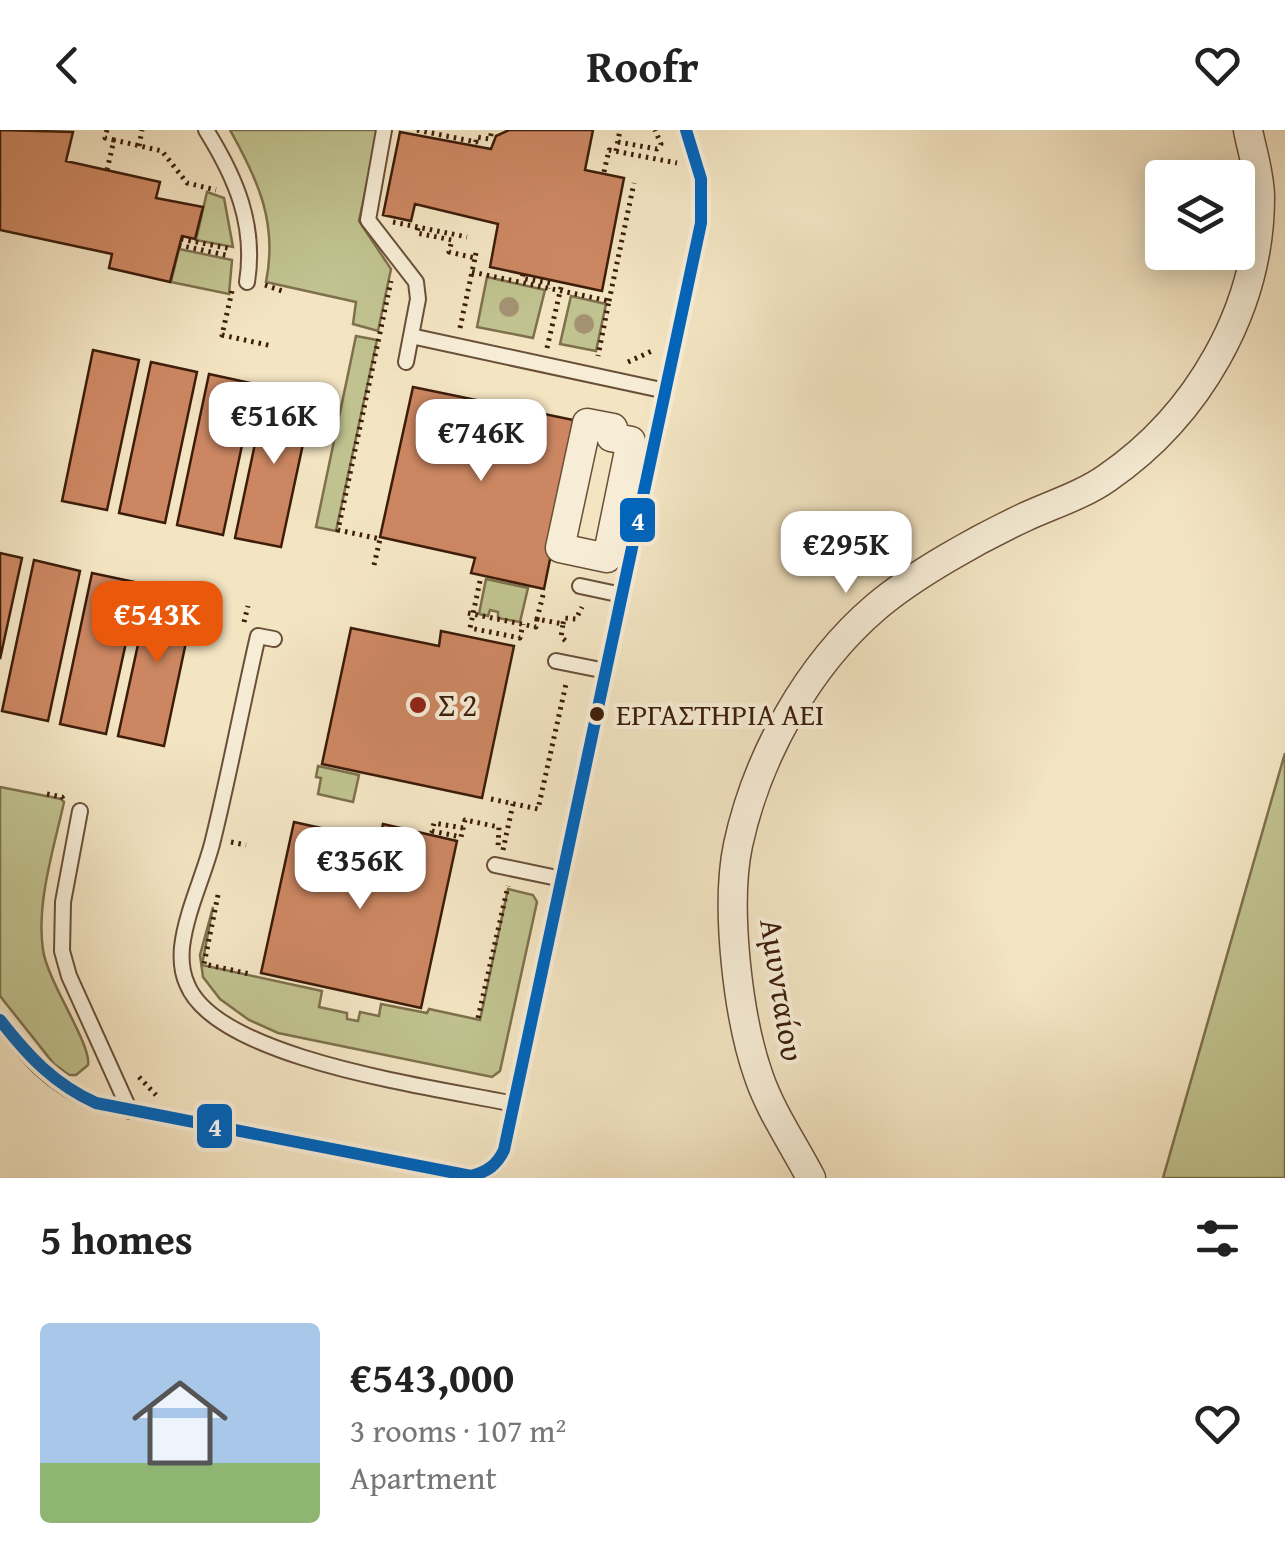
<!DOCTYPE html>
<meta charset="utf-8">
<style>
body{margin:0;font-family:"Gentium Book Plus",serif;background:#f6f6f6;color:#222;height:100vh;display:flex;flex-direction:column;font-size:38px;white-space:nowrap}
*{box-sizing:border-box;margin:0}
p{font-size:32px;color:#767676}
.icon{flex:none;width:55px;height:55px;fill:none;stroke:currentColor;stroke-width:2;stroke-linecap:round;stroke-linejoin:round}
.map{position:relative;height:1048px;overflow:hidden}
.details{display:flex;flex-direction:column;background:#fff;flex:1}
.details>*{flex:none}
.controls{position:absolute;left:1145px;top:30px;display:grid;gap:20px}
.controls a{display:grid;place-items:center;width:110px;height:110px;border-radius:10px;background:#fff;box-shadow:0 5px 25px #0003;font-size:50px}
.price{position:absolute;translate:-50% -85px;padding:0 22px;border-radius:20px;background:#fff;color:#222;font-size:32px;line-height:65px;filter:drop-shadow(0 2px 5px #0008)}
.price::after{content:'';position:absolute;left:50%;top:60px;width:30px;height:22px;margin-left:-15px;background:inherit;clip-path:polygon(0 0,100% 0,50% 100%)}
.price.selected{background:#ea580c;color:#fff}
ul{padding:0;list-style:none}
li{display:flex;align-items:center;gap:30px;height:250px;padding:0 40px}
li+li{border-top:2px solid #e0e0e0}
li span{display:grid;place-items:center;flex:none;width:280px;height:200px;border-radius:10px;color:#555}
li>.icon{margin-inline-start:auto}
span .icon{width:120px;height:120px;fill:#fffc;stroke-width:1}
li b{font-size:42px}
h2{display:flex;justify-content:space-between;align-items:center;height:120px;padding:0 40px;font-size:42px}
header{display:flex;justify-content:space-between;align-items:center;height:130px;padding:0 40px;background:#fff;font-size:45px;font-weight:800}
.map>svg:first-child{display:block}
.green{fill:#c0c28f;stroke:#7e704c;stroke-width:2.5}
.building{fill:#cc8762;stroke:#3d1d0a;stroke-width:2.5}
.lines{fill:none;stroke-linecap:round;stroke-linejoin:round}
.lane-casing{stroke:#6a4f38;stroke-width:18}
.street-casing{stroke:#6a4f38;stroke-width:31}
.path{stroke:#3d1d0a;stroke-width:5;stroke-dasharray:2.5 5;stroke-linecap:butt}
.lane{stroke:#f7edd7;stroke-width:14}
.street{stroke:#f7edd7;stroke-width:28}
.bus-1-casing{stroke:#f7edd7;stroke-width:20}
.bus-1{stroke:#0065bd;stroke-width:12}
.tree{fill:#a49273}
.poi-dot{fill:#8f2418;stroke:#f7edd7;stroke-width:4}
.bus-dot{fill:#3d1d0a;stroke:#f7edd7;stroke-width:4}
.labels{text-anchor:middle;stroke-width:8;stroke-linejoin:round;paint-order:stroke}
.bus-label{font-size:30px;fill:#3d1d0a;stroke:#f7edd7;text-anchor:start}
.poi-label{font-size:32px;fill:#3d1d0a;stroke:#f7edd7;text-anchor:start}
.street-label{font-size:32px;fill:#3d1d0a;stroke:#f7edd7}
.line-badge{stroke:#f7edd7;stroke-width:4}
.badge-label{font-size:28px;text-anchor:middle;font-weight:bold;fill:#fff}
</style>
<header><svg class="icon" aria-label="back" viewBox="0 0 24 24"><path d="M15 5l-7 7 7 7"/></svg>Roofr<svg class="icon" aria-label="heart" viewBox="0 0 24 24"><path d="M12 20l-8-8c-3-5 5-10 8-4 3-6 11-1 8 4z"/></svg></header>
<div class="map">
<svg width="1285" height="1048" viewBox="0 0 1285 1048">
<rect width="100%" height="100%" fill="#f3e4c2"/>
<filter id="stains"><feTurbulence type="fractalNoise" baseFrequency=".002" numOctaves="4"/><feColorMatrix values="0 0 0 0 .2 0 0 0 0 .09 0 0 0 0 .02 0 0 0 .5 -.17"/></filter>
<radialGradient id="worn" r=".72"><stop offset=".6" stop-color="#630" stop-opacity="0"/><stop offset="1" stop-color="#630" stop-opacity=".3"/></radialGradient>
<!-- green -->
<path class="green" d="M230 0H378L359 91 391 139 378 201 353 194 356 172 266 152C278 93 258 50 230 0Z
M207 62 224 68 233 117 196 110Z
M179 119 232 130 229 164 171 152Z
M487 147 545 160 533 208 477 197Z
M571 166 606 174 596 221 560 214Z
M356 206 377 210 336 401 316 397Z
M486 449 528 458 520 492 498 488V482L490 480 488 486 479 484Z
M1285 623V1048H1163Z
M318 636 359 645 353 672 318 664 321 648 316 647Z
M0 657 61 669 64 672C54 718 36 773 43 820 48 853 92 915 88 935L76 945H69L54 934 0 866Z
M508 759 533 765 537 772 500 941 492 947 278 903 249 890 220 869 203 847 200 825 213 777 202 835 322 861 319 877 347 883V889L358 891 360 882 379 886 381 874 427 883 429 879 480 890Z"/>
<!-- building -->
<path class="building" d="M0 0 73 2 66 31 160 52 156 68 203 77 195 109 182 106 170 152 109 138 112 124 0 100Z
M509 0H593L585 40 624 48 602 161 490 137 498 94 415 74 411 91 383 85 400 2 491 19 496 6Z
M93 220 139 230 107 380 62 371Z
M151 232 197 242 165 393 119 383Z
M209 244 255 254 223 405 177 395Z
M267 257 313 267 281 417 235 408Z
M413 257 578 291 544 459 471 443 475 428 380 407Z
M0 423 22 428 0 529Z
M34 430 80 441 48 591 2 581Z
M92 443 139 453 106 604 60 594Z
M151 455 196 465 164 616 118 606Z
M351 498 439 516 441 501 514 516 482 668 322 634Z
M294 692 379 711 383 694 457 711 421 878 261 843Z"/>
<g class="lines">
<defs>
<path id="lane" d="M206 0C236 48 256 95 247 152
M384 0 368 90 416 152 418 169 406 232
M411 206 666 261
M580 456 622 465
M274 509 258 506C242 575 229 646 212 714 203 748 186 782 182 817 181 828 182 843 187 854 217 930 439 958 514 974
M556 531 606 541
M80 681 63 772 62 821 69 846 130 981
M495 735 562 749
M0 890C30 929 49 954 96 973L471 1046C488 1043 497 1036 504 1020L701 93V49L686 0"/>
<path id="street" d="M587 293 613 298 611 307 631 311 607 428 560 418Z
M811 1048C794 1015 771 982 759 947 738 888 725 777 738 715 757 627 807 536 876 477 915 444 978 409 1025 387 1051 375 1083 365 1107 348 1197 286 1260 180 1260 67 1260 45 1252 21 1248 0"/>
</defs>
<!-- lane casing -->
<use href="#lane" class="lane-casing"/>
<!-- street casing -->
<use href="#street" class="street-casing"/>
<!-- path -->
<path class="path" d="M107 0 105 8 114 10
M417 0 476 12V7L490 9 492 0
M618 12 657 19 661 14 655 0
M139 16 142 0
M616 21 620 0
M107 40 114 10 162 21 187 53 216 60
M604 42 609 20 677 33
M393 92 467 107
M418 98 417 103 452 110 449 122 475 128 477 118
M181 109 232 119
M179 115 230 126
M472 142 609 171 598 226
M523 144 522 148 550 153 548 158
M265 155 285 162
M232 161 222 205 272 216
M609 171 634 53
M460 198 475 128
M547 218 562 153
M628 232 654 220
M374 435 380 409 338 400 391 151
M480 451 470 498 520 508 523 494
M543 465 537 489 563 494 561 507 567 512
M468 483 536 497 537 489
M244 492 248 476
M563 494 564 488 576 489 582 477
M47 664 62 667 65 673
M491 669 538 679 566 554
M463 698 434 693 432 701 461 707 465 690 499 697 498 717
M231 712 246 715
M503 720 513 674
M218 765 204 834 250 844
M478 888 508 756
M139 947 156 965"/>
<!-- lane -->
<use href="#lane" class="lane"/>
<!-- street -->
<use href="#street" class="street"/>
<defs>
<path id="bus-1" d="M0 890C28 926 54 954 96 973L471 1046C487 1042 497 1035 504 1020L701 93V49L686 0"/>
</defs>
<!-- bus-1 casing -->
<use href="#bus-1" class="bus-1-casing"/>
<!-- bus-1 -->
<use href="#bus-1" class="bus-1"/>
</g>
<!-- trees -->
<g class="tree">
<circle cx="509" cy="177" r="10"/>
<circle cx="584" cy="194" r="10"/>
</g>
<!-- markers -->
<circle class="poi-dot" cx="418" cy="575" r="10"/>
<circle class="bus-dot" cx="597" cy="584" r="9"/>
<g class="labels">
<!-- bus labels -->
<g class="bus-label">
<text x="616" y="595">ΕΡΓΑΣΤΗΡΙΑ ΑΕΙ</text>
</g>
<!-- poi labels -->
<g class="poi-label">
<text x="438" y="586">Σ 2</text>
</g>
<!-- street labels -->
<g class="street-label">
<text transform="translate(782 860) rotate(81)" y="11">Αμυνταίου</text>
</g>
</g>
<g class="line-badge">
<rect x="618" y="366" width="39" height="48" rx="10" fill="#0065bd"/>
<rect x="195" y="972" width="39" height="48" rx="10" fill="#0065bd"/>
</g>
<g class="badge-label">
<text x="638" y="400">4</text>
<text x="215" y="1006">4</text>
</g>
<rect width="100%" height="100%" filter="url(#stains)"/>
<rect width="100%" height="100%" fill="url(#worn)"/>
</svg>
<div class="controls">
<a><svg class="icon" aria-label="layers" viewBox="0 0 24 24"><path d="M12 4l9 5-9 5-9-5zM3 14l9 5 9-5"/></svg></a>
</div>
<b class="price" style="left:274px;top:337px">€516K</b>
<b class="price" style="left:481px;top:354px">€746K</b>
<b class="price" style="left:846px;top:466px">€295K</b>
<b class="price selected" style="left:157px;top:536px">€543K</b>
<b class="price" style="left:360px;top:782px">€356K</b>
</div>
<section class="details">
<h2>5 homes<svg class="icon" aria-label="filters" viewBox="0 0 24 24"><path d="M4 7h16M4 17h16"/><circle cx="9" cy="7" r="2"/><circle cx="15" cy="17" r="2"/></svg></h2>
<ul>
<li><span style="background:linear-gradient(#a9c7e8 70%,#8fb573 0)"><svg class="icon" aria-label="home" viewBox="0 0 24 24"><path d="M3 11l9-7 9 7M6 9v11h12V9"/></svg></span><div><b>€543,000</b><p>3 rooms · 107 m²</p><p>Apartment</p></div><svg class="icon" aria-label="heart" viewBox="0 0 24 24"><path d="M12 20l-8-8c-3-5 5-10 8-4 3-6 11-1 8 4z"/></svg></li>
</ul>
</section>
